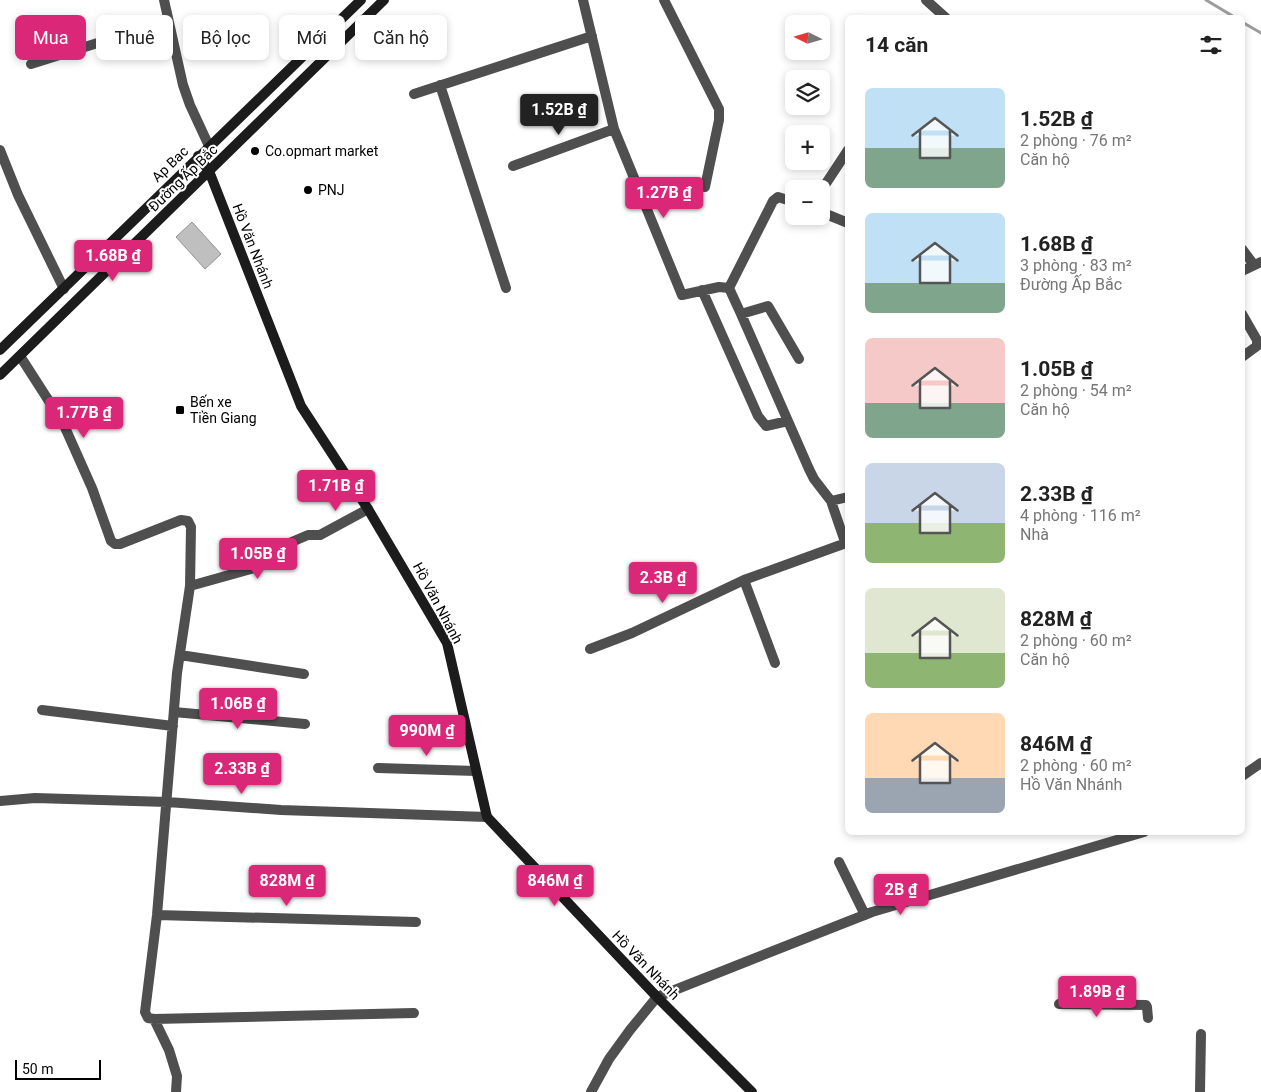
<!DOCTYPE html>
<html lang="vi">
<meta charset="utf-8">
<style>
body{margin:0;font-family:Roboto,sans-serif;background:#f6f6f6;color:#222;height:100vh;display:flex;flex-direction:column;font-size:19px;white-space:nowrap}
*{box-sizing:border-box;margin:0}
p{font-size:16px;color:#767676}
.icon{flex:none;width:28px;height:28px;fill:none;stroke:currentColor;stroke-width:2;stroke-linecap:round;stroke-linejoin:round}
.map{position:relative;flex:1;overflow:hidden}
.drawer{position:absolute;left:845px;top:15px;width:400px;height:820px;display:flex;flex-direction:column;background:#fff;border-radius:8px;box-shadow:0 2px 8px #0003}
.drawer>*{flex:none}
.banner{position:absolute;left:15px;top:15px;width:475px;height:45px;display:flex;gap:10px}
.needle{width:32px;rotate:275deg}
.tools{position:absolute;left:785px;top:15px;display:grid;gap:10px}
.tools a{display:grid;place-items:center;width:45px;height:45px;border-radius:8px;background:#fff;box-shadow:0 2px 8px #0003;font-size:25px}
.scale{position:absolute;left:15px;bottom:12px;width:86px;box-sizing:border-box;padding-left:5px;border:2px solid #000;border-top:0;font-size:14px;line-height:18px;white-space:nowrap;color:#000;-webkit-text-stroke:4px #fff;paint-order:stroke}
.price{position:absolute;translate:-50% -42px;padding:0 11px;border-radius:5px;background:#db2777;color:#fff;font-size:16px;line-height:32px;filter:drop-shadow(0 1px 2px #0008)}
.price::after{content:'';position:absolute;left:50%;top:30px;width:15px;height:11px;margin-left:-8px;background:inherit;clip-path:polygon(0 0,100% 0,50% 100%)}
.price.active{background:#222;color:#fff}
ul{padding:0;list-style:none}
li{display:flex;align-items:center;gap:15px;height:125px;padding:0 20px}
li span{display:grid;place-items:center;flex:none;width:140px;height:100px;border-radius:8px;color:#555}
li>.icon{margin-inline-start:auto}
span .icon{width:60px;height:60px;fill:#fffc;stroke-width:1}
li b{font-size:21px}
h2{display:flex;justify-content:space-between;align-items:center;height:60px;padding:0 20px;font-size:21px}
.pill{padding:0 18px;border-radius:8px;background:#fff;box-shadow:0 2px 8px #0003;font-size:18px;line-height:45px}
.pill.active{background:#db2777;color:#fff}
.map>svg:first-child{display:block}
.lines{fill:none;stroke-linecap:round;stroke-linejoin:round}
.stream{stroke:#9d9d9d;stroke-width:3}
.building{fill:#bfbfbf;stroke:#939393}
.street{stroke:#4f4f4f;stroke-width:10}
.secondary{stroke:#1c1c1c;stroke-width:10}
.poi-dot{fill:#000;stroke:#fff;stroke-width:2}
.labels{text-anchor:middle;stroke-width:4;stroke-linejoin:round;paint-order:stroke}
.poi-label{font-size:14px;fill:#000;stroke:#fff;text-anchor:start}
.street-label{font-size:14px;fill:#000;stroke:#fff}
</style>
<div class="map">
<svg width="1261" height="1092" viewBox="0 0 1261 1092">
<rect width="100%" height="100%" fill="#fff"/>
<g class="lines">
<!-- stream -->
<path class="stream" d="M1206 0 1236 18
M1242 22 1261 33"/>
</g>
<!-- building -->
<path class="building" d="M192 222 221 254 205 269 176 237Z"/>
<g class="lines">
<!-- street -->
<path class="street" d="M164 0 183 85 190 105 209 146
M583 0 614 129 682 295 719 287 729 288 741 314 768 306 799 359
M664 0 719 109V120L705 187
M926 0 946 18
M31 64 107 40 119 32 168 18
M440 85 506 288
M414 94 592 36
M0 150 18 195 64 289
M513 166 614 129
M821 191 848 150
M821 212 848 223
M1242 249 1254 265
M1242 271 1261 262
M729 288 773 201 778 197 794 202
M702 290 758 416 766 426 788 421
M741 314 809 469 814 479 831 501 844 539 848 543
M1242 314 1257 340V346L1242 357
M20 356 63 423 92 488 111 541 115 544H120L181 520 188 521 191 527 190 586 177 673 157 915 145 1012 148 1018 154 1019 414 1013
M831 501 848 497
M190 586 258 567 266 553 308 535H320L368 509
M590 649 632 633 744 580
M180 655 304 674
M775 663 744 580 846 543
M42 710 173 726
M174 712 305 724
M378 768 476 771
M1242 776 1261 763
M0 801 35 798 167 802 281 810 487 817
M839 862 865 915
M157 915 416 922
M1059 1004 1146 1005 1147 1007 1148 1018
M154 1019 169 1050 177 1076 176 1092
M591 1092 609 1059 630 1030 657 997 872 912 1144 832
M1200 1092 1201 1034"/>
<!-- secondary -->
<path class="secondary" d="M198 156 209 171 301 406 368 509 447 643 487 817 657 997 752 1092
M0 350 361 0
M0 375 384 0"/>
</g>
<!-- markers -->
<g class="poi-dot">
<circle cx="255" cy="151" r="5"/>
<circle cx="308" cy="190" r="5"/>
<rect x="175" y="405" width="10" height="10" rx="2.5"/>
</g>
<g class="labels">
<!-- poi labels -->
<g class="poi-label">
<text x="265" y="156">Co.opmart market</text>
<text x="318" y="195">PNJ</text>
<text x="190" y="407">Bến xe<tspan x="190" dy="16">Tiền Giang</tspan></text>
</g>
<!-- street labels -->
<g class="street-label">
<text transform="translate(170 164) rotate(-44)" y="5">Ap Bac</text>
<text transform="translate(183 178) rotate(-44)" y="5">Đường Ấp Bắc</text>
<text transform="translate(253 246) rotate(69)" y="5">Hồ Văn Nhánh</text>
<text transform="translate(438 603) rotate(62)" y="5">Hồ Văn Nhánh</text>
<text transform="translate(646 965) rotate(46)" y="5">Hồ Văn Nhánh</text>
</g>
</g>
</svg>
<div class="tools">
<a><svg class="needle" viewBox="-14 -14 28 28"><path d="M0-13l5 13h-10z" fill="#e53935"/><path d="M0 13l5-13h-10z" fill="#767676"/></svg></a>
<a><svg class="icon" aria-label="layers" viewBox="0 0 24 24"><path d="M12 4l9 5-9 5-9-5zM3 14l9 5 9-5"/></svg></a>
<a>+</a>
<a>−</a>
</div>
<div class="scale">50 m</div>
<b class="price active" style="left:559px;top:136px">1.52B ₫</b>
<b class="price" style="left:664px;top:219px">1.27B ₫</b>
<b class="price" style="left:113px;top:282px">1.68B ₫</b>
<b class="price" style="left:84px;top:439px">1.77B ₫</b>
<b class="price" style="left:336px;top:512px">1.71B ₫</b>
<b class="price" style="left:258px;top:580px">1.05B ₫</b>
<b class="price" style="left:663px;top:604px">2.3B ₫</b>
<b class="price" style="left:238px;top:730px">1.06B ₫</b>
<b class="price" style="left:427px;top:757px">990M ₫</b>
<b class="price" style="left:242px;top:795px">2.33B ₫</b>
<b class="price" style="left:287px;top:907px">828M ₫</b>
<b class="price" style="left:555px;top:907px">846M ₫</b>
<b class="price" style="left:901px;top:916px">2B ₫</b>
<b class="price" style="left:1097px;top:1018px">1.89B ₫</b>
<div class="banner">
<a class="pill active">Mua</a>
<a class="pill">Thuê</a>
<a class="pill">Bộ lọc</a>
<a class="pill">Mới</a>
<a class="pill">Căn hộ</a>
</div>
<section class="drawer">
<h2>14 căn<svg class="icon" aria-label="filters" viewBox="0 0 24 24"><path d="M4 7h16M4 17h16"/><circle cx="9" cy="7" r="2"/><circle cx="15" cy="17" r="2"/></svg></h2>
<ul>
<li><span style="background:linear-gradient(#bfe0f5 60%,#7fa58c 0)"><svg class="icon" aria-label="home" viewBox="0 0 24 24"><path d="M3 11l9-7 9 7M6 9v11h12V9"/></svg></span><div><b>1.52B ₫</b><p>2 phòng · 76 m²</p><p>Căn hộ</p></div></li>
<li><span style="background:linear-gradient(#bfe0f5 70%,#7fa58c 0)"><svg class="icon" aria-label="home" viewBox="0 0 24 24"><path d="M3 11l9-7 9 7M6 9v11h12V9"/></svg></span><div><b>1.68B ₫</b><p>3 phòng · 83 m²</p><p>Đường Ấp Bắc</p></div></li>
<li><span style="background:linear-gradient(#f6c9c9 65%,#7fa58c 0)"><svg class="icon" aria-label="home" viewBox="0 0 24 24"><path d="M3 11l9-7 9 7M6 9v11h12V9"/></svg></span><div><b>1.05B ₫</b><p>2 phòng · 54 m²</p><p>Căn hộ</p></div></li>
<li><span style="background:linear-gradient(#c9d6e8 60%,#8fb573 0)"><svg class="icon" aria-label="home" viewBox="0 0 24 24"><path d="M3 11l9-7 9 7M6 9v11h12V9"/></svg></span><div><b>2.33B ₫</b><p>4 phòng · 116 m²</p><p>Nhà</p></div></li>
<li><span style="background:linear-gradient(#dfe7d0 65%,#8fb573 0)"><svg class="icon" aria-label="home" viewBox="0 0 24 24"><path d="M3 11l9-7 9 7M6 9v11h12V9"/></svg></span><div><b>828M ₫</b><p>2 phòng · 60 m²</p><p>Căn hộ</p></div></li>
<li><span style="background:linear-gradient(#ffd9b3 65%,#9aa5b1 0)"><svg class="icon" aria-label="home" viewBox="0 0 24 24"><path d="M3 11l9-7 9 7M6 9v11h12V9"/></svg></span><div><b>846M ₫</b><p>2 phòng · 60 m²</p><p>Hồ Văn Nhánh</p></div></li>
</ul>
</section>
</div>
